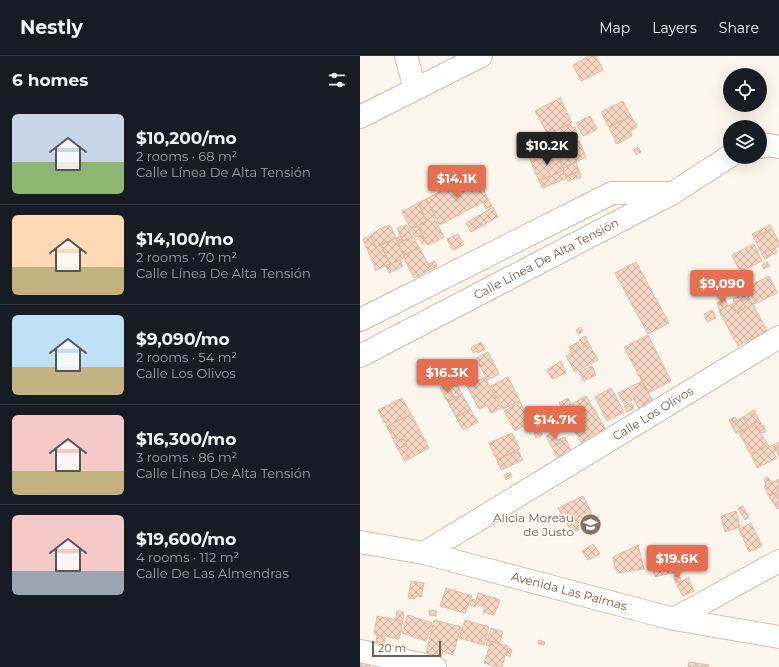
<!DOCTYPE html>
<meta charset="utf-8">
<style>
body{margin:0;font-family:Montserrat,sans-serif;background:#242831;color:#f1f3f6;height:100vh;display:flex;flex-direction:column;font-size:15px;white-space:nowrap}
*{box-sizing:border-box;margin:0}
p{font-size:13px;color:#9ea1a6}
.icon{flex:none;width:22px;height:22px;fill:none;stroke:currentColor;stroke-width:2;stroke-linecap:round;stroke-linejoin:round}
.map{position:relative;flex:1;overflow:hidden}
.drawer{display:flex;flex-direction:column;background:#171b24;width:360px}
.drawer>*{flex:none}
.buttons{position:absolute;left:363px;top:12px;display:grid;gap:8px}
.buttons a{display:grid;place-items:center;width:44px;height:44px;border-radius:50%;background:#171b24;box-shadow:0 4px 16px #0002;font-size:20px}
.scale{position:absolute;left:12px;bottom:10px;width:69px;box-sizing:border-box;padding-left:4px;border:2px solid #7a5c4d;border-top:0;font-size:11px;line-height:14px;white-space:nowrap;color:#7a5c4d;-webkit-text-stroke:3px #fffaf3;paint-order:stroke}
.price{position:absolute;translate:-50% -34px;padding:0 9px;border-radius:4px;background:#e76f51;color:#fff;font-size:13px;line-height:26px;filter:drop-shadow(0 1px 2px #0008)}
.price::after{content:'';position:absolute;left:50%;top:24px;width:12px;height:9px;margin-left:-6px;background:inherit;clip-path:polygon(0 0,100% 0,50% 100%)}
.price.on{background:#222;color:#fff}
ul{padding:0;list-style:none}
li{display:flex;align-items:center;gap:12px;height:100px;padding:0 12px}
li+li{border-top:1px solid #363941}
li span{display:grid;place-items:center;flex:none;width:112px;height:80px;border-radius:6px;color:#555}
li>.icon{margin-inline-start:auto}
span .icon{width:48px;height:48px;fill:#fffc;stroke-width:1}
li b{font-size:17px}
h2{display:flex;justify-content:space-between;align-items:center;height:48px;padding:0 12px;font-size:17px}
header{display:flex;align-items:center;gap:24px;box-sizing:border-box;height:56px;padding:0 20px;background:#171b24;border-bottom:1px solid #363941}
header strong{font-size:19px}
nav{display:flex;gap:22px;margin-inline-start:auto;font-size:14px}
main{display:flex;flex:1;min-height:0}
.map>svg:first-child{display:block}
.building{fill:url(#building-cross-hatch);stroke:#e6bba3}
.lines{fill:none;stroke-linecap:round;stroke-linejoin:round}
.street-casing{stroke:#d1beb0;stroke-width:24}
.secondary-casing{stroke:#d6c0b0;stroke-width:24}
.street{stroke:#fff;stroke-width:22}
.secondary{stroke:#fff;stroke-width:22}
.labels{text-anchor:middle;stroke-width:3.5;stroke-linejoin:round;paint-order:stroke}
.street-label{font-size:12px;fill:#7a5c4d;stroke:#fffaf3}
.education-label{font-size:12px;fill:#785e54;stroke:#fffaf3;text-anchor:end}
</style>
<header>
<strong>Nestly</strong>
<nav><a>Map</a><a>Layers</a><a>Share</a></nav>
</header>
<main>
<section class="drawer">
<h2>6 homes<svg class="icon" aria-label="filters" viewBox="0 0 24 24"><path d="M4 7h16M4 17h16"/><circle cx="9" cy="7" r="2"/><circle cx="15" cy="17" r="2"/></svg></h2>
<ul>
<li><span style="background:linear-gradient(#c9d6e8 60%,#8fb573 0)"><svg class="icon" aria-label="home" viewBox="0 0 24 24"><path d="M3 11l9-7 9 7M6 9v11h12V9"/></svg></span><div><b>$10,200/mo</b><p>2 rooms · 68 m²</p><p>Calle Línea De Alta Tensión</p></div></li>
<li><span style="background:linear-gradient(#ffd9b3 65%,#c2b280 0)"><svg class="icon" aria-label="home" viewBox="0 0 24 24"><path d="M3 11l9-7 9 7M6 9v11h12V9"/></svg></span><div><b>$14,100/mo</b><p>2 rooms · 70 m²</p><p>Calle Línea De Alta Tensión</p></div></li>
<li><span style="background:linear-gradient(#bfe0f5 65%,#c2b280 0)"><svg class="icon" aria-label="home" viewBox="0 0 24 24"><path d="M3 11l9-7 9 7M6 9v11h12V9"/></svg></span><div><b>$9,090/mo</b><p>2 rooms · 54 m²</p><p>Calle Los Olivos</p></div></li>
<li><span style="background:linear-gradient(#f6c9c9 70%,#c2b280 0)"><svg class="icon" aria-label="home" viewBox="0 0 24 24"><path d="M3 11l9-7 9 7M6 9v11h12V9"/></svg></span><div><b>$16,300/mo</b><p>3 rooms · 86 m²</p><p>Calle Línea De Alta Tensión</p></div></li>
<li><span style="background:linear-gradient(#f6c9c9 70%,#9aa5b1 0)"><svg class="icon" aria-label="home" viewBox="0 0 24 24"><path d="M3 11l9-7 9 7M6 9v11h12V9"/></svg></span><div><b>$19,600/mo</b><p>4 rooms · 112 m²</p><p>Calle De Las Almendras</p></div></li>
</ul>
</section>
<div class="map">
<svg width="419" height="611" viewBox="0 0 419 611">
<defs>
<pattern id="building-cross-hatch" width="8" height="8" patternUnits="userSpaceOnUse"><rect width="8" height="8" fill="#f3d5c3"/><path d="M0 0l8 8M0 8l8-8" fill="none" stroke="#cab0a1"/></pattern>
</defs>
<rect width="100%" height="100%" fill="#fdf6ec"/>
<!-- building -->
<path class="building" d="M229 0H236L243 14 221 25 213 9Z
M200 42 212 67 188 79 175 55Z
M263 45 271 60 249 71 241 56Z
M230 60 237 73 223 80 216 67Z
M271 60 277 71 270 75 272 80 257 88 249 71Z
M210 68 212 72 215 71 218 81 216 82 217 86 197 95 190 81 202 75 201 72Z
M188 79 195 95 171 106 165 92Z
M219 85 226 101 203 112 195 96Z
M278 91 281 96 276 99 274 94Z
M195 95 204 114 179 125 171 106Z
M216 106 219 115 206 121 203 112Z
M204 114 205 117 200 119 202 124 183 132 179 125Z
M219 115 221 121 208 125 206 121Z
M115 117 128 143 80 169 66 143Z
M205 117 207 122 202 124 200 119Z
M66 143 75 159 66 164 58 147Z
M128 143 132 150 126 153 123 146Z
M58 147 67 165 51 173 42 156Z
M133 151 138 161 111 176 106 167Z
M73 160 84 181 68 189 61 179 62 178 58 170 67 165 66 164Z
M30 169 36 182 16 191 10 180 19 173Z
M47 169 52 181 43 185 37 172Z
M410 169 412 173 394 182 392 178Z
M58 170 66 186 62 188 58 180 55 181 51 173Z
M412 173 419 187V190L402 198 394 182Z
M98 178 104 189 93 194 87 183Z
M10 180 16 191 21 189 30 208 16 214 3 183Z
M41 180 43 185 38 188 36 182Z
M53 180 59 192 44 199 38 188Z
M36 182 44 199 43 200 44 202 30 208 21 189Z
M394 188 402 205 380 216 372 199Z
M59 191 71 213 54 222 43 200Z
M415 192 417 196 405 203 402 198Z
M40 204 43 210 29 217 26 210Z
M75 205 77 210 72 213 69 208Z
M276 206 309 267 288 278 255 217Z
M407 206 410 210 404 213 402 209Z
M409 220 417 237 395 248 387 232 391 229Z
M388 225 391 229 387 232 384 227Z
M384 231 386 236 381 239 379 234Z
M386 236 389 241 382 245 381 243 374 246 373 243Z
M389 241 407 275 378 290 359 255 372 248 377 257 386 251 382 245Z
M365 243 368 250 360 254 357 247Z
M381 243 386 251 377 257 372 248Z
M352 254 356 262 347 266 344 258Z
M221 271 223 276 218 278 216 274Z
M288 279 311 325 288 337 264 291Z
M225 280 229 288 224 291 219 284Z
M121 286 125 293 118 297 117 295 113 297 111 292Z
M218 286 221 292 212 297 209 291Z
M229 288 238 304 215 316 206 300Z
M128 296 139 318 127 324 116 302Z
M201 305 206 317 192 323 187 314Z
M232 310 236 319 224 325 219 316Z
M81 312 85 324 70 329 66 317Z
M125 321 141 352 131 357 127 349 119 353 107 330Z
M148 321 160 345 143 353 131 330Z
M95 325 102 338 95 342 87 330Z
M282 325 294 347 280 354 274 343 264 348 258 337Z
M86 328 95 342 88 346 80 332Z
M251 332 264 356 247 365 235 341Z
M102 338 110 353 96 361 88 346Z
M226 340 248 377 223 390 203 353Z
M42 342 51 358 27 371 18 354Z
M208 342 211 348 203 353 199 347Z
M160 346 171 366 155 375 144 355Z
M271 347 274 352 267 356 264 350Z
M110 353 118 366 103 374 96 361Z
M394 354 399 364 389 371 383 361Z
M51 358 69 392 45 405 38 393 47 389 44 383 38 386 29 369Z
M375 361 377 364 371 368 369 364Z
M383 361 389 371 376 377 371 368Z
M399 364 402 368 395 371 393 367Z
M29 369 38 386 44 383 47 389 38 393 27 371Z
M394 369 395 371 397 370 408 389 391 398 379 377Z
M403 369 406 376 402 377 398 372Z
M180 374 182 379 176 382 174 377Z
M195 376 197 384 205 381 206 384 192 391 186 380Z
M152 377 160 393 137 404 129 387Z
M206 384 212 396 198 403 192 391Z
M419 386V400L413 389Z
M408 389 409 391 413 389 416 395 413 396 417 402 397 412 391 398Z
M158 394 163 404 141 414 137 404Z
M150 416 152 420 146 424 144 419Z
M408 421 411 426 406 429 404 423Z
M419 423V435L409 440 404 430Z
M419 435V452L417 453 409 440Z
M223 440 236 465 212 477 198 452Z
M383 450 389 462 385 464 378 452Z
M376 455 380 471 365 476 361 460Z
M391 467 402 490 389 496 379 473Z
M233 488 240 498 228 504 222 495Z
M278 489 284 513 258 517 255 512 253 501Z
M309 493 312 506 294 510 291 497Z
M314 505 316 516 295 521 292 509 293 508 294 510Z
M319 519 321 525 316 527 314 520Z
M328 522 334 535 323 540 316 527Z
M51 525 64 527 61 541 55 540V543L48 542Z
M86 532 112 540 105 557 80 550Z
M118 537 140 544 134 559 123 556 125 551 115 548Z
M112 543 116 544V551L110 549Z
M70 554 76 555V560L69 559Z
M37 555 44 556 43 565 36 563Z
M48 559 72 567 66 585 42 577Z
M17 560 43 565 39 583 14 578Z
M74 564 101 571 93 599 83 595 81 601 66 597Z
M105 564 129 571 124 589 99 582Z
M131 572 143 576 139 588 131 585 129 590 126 589Z
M17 579 25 581 24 588 16 586Z
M179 584 185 586 184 589 178 588Z
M131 585 148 590 142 611H137L124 607Z
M148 592 152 594 150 601 146 599Z
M329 606 349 609 348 611H328Z
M0 607 10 608V611H0Z"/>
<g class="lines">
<defs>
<g id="street">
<path d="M46 0 55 33"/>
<path d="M0 61 121 0"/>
<path d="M400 91 409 89 419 91"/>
<path d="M0 264 252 137H309"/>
<path id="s1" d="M0 300 313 137 370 100"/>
<path id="s2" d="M64 497 419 281"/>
<path d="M314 563 419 505"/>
<path d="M0 595 75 611"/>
</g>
<g id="secondary">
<path id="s3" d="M0 486 64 497 314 563 419 581"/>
</g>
</defs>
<!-- street casing -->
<use href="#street" class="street-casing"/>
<!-- secondary casing -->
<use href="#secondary" class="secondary-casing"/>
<!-- street -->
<use href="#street" class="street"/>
<!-- secondary -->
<use href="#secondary" class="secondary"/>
</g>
<!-- icons -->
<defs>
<symbol id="school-disc" viewBox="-11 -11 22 22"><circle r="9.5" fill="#8d6e63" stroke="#fffaf3"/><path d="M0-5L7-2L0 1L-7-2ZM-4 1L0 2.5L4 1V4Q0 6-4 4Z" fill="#fff"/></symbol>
</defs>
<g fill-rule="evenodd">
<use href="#school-disc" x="218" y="456" width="25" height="25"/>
</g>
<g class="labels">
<!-- street labels -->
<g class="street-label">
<text dy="4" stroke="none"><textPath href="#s1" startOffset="210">Calle Línea De Alta Tensión</textPath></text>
<text dy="4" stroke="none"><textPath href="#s2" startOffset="268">Calle Los Olivos</textPath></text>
<text dy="4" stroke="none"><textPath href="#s3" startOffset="215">Avenida Las Palmas</textPath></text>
</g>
<!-- education labels -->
<g class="education-label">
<text x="214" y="466">Alicia Moreau<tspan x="214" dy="14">de Justo</tspan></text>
</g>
</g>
</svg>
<div class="buttons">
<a><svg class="icon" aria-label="locate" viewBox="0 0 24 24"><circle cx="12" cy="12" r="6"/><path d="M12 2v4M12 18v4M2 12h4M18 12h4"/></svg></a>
<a><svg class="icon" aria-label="layers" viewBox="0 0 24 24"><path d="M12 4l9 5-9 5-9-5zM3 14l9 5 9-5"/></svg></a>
</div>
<div class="scale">20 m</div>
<b class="price on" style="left:187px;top:110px">$10.2K</b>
<b class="price" style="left:97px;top:143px">$14.1K</b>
<b class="price" style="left:362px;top:248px">$9,090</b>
<b class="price" style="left:87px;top:337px">$16.3K</b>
<b class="price" style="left:195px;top:384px">$14.7K</b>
<b class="price" style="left:317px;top:523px">$19.6K</b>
</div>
</main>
